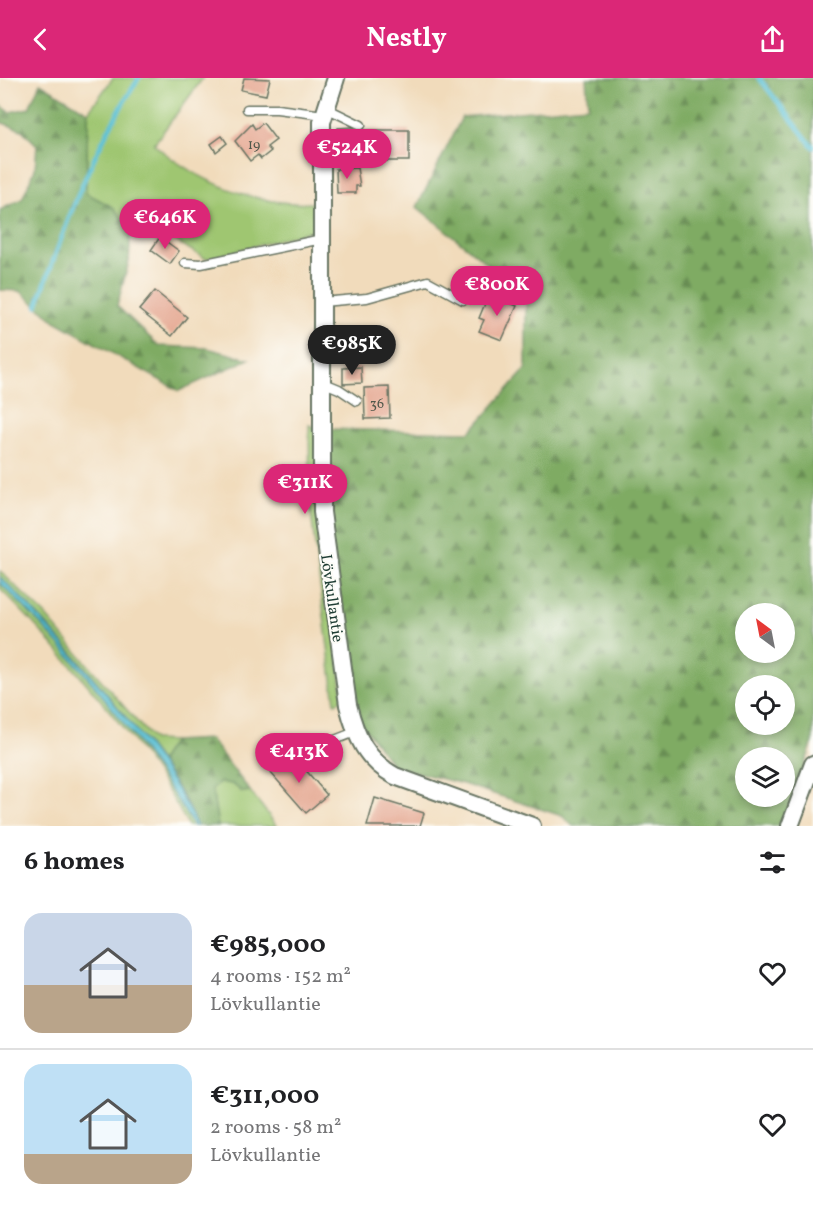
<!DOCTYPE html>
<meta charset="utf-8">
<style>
body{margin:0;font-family:Vollkorn,serif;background:#f6f6f6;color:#202124;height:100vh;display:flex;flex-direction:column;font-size:22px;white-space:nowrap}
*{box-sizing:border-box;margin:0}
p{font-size:20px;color:#757577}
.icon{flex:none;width:33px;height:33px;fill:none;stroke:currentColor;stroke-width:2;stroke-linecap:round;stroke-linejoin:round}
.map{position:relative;height:748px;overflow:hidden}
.panel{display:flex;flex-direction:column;background:#fff;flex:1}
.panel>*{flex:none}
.needle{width:39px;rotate:328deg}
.tools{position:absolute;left:735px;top:525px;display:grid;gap:12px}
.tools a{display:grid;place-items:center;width:60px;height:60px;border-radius:50%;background:#fff;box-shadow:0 3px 9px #0003;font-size:30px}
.price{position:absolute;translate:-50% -51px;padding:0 14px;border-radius:21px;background:#db2777;color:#fff;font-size:20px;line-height:39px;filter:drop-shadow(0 2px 3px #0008)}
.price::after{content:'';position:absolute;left:50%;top:36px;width:18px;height:14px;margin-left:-9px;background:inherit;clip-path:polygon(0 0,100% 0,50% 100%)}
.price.selected{background:#222;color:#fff}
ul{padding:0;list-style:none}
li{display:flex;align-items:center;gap:18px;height:150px;padding:0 24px}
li+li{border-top:2px solid #e0e0e0}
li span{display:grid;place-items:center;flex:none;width:168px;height:120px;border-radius:18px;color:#555}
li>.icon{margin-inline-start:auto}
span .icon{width:72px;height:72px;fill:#fffc;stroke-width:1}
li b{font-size:26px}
h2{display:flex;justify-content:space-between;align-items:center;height:72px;padding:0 24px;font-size:26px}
header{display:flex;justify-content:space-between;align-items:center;height:78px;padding:0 24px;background:#db2777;color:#fff;font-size:27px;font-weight:700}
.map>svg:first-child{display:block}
.grass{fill:#9fc671;stroke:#5f8252;stroke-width:1.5}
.forest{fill:url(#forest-firs);stroke:#4f744c;stroke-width:1.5;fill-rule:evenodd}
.water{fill:#57bfd4;stroke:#3b7e84;stroke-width:1.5}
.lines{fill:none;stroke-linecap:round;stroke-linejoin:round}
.stream{stroke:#57bfd4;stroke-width:4.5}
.building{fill:#e4a48d}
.service-casing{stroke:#687463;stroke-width:11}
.minor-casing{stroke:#687463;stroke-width:20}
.service{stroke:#fff;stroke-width:8}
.minor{stroke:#fff;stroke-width:16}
.labels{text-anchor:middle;stroke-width:4.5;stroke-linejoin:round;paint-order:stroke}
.number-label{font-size:14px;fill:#50574a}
.street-label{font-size:16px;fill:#1f3d34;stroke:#fdfcf7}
</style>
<header><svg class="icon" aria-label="back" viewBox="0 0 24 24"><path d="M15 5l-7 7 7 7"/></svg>Nestly<svg class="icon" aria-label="share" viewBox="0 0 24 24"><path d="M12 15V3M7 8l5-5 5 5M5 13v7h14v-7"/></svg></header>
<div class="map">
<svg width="813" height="748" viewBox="0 0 813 748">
<defs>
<pattern id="forest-firs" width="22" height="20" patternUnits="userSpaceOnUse" patternTransform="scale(1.5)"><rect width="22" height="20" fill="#7fab63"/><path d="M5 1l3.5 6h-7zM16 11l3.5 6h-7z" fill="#678c52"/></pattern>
</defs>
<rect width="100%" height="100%" fill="#fdfcf7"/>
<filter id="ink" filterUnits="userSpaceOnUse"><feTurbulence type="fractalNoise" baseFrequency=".0167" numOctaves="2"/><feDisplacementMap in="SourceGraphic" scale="12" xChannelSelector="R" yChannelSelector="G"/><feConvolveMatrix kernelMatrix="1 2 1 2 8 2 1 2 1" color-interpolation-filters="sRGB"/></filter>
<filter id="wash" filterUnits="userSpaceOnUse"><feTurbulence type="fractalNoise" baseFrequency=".008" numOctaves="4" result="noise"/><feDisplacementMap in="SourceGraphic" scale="24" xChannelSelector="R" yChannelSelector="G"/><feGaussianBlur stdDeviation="1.35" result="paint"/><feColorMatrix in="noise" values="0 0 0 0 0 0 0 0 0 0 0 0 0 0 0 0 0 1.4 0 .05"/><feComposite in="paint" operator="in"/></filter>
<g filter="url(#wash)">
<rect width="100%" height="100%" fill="#f1dbbb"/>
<!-- grass -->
<path class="grass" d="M113 0H203L154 66C195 103 259 129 313 125L314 152 206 181 157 152 131 150 112 129 86 115 88 34Z
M309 347 315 349 343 622 335 625 310 428Z
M0 493 45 537 153 662 173 663 160 683C111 619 59 555 0 499Z
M0 505C57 560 109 622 153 686 168 707 181 726 193 748H188C162 696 124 650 87 606 59 573 31 541 0 511Z
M220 704 233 706 242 714 250 713 277 748H218L212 711Z"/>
<!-- forest -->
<path class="forest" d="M586 0H813V664L782 748H573L562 738 463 706 393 688 358 641 326 437 324 351 470 354 526 291V217L417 129 462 39 588 28ZM746 536H784V574H746ZM746 608H784V646H746ZM746 680H784V718H746Z
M40 5 88 34 86 115 113 129 131 150 129 183 117 228 159 268 207 270 249 281 179 313 55 243 20 213 0 212V132L22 121 35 91 37 67 22 52 0 44V27L10 34 29 30Z
M210 661 250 713 243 714 232 706 220 704 212 711 218 748H197L184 720 160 683 173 663Z"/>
<!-- water -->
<path class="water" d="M0 499C34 531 63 566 94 601 133 647 171 693 197 748H193C181 726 168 707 153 686 109 622 57 560 0 505Z"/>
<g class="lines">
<!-- stream -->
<path class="stream" d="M759 0 813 69
M37 228C66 146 90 74 139 0"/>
</g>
<g id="blocks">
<!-- building -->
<path class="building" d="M244 0 270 1 266 17 241 12Z
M263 45 276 62 267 69 271 73 261 81 258 77 250 83 235 63 252 46 255 51Z
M353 49 354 71H339L338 50Z
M361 52H409V83H378V68H361Z
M222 58 227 65 216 74 211 66Z
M357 90 360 108H356V115H337L336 91Z
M160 159 179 173 170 186 151 172Z
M155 213 187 239 172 258 139 232Z
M489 216 517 228 502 262 479 253 484 242 479 240Z
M361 289 362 305 343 306V290Z
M389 309 390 340 365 341 364 310Z
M292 676 327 717 306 735 271 695Z
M375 720 424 735 420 748H367Z"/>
</g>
</g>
<g filter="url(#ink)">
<use href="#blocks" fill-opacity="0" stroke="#687463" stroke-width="1.5"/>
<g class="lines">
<defs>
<path id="service" d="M326 30 361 47
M247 31H277L324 37
M185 185 201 186 322 161
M322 224 367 220 428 203 463 222
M322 304 339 311 357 323
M294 665 302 671 309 672 355 654"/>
<path id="minor" d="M336 0 322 44V434L348 627C356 659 366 682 395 698L532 748
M790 748 813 686"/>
</defs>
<!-- service casing -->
<use href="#service" class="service-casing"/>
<!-- minor casing -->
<use href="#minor" class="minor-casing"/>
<!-- service -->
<use href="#service" class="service"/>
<!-- minor -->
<use href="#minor" class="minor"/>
</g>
</g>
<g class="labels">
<!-- number labels -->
<g class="number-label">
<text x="254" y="71">19</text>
<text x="377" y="330">36</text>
</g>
<!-- street labels -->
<g class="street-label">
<text transform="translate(333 520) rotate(82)" y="6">Lövkullantie</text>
</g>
</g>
</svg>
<div class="tools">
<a><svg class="needle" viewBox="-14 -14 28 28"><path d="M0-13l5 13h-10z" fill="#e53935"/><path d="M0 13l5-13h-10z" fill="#757577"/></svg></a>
<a><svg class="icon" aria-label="locate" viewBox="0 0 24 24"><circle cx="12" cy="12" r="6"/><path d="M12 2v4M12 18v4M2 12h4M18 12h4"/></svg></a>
<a><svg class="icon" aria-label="layers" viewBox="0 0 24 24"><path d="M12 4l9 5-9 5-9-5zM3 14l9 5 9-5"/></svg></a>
</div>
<b class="price" style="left:347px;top:102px">€524K</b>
<b class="price" style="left:165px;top:172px">€646K</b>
<b class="price" style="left:497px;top:239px">€800K</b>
<b class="price selected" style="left:352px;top:298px">€985K</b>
<b class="price" style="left:305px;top:437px">€311K</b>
<b class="price" style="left:299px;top:706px">€413K</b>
</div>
<section class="panel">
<h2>6 homes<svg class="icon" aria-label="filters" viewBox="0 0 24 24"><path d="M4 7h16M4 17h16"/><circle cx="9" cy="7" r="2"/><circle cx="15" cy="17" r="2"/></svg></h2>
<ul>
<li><span style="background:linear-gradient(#c9d6e8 60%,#b9a48a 0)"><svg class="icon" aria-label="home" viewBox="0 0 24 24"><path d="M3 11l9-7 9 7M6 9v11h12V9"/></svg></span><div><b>€985,000</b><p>4 rooms · 152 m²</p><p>Lövkullantie</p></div><svg class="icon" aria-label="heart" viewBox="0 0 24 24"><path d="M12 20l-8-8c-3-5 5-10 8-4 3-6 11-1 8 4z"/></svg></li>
<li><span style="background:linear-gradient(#bfe0f5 75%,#b9a48a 0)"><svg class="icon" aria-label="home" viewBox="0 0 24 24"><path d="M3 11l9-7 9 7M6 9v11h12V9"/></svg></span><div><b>€311,000</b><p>2 rooms · 58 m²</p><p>Lövkullantie</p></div><svg class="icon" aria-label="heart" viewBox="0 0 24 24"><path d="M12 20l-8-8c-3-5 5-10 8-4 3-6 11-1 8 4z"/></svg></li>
</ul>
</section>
